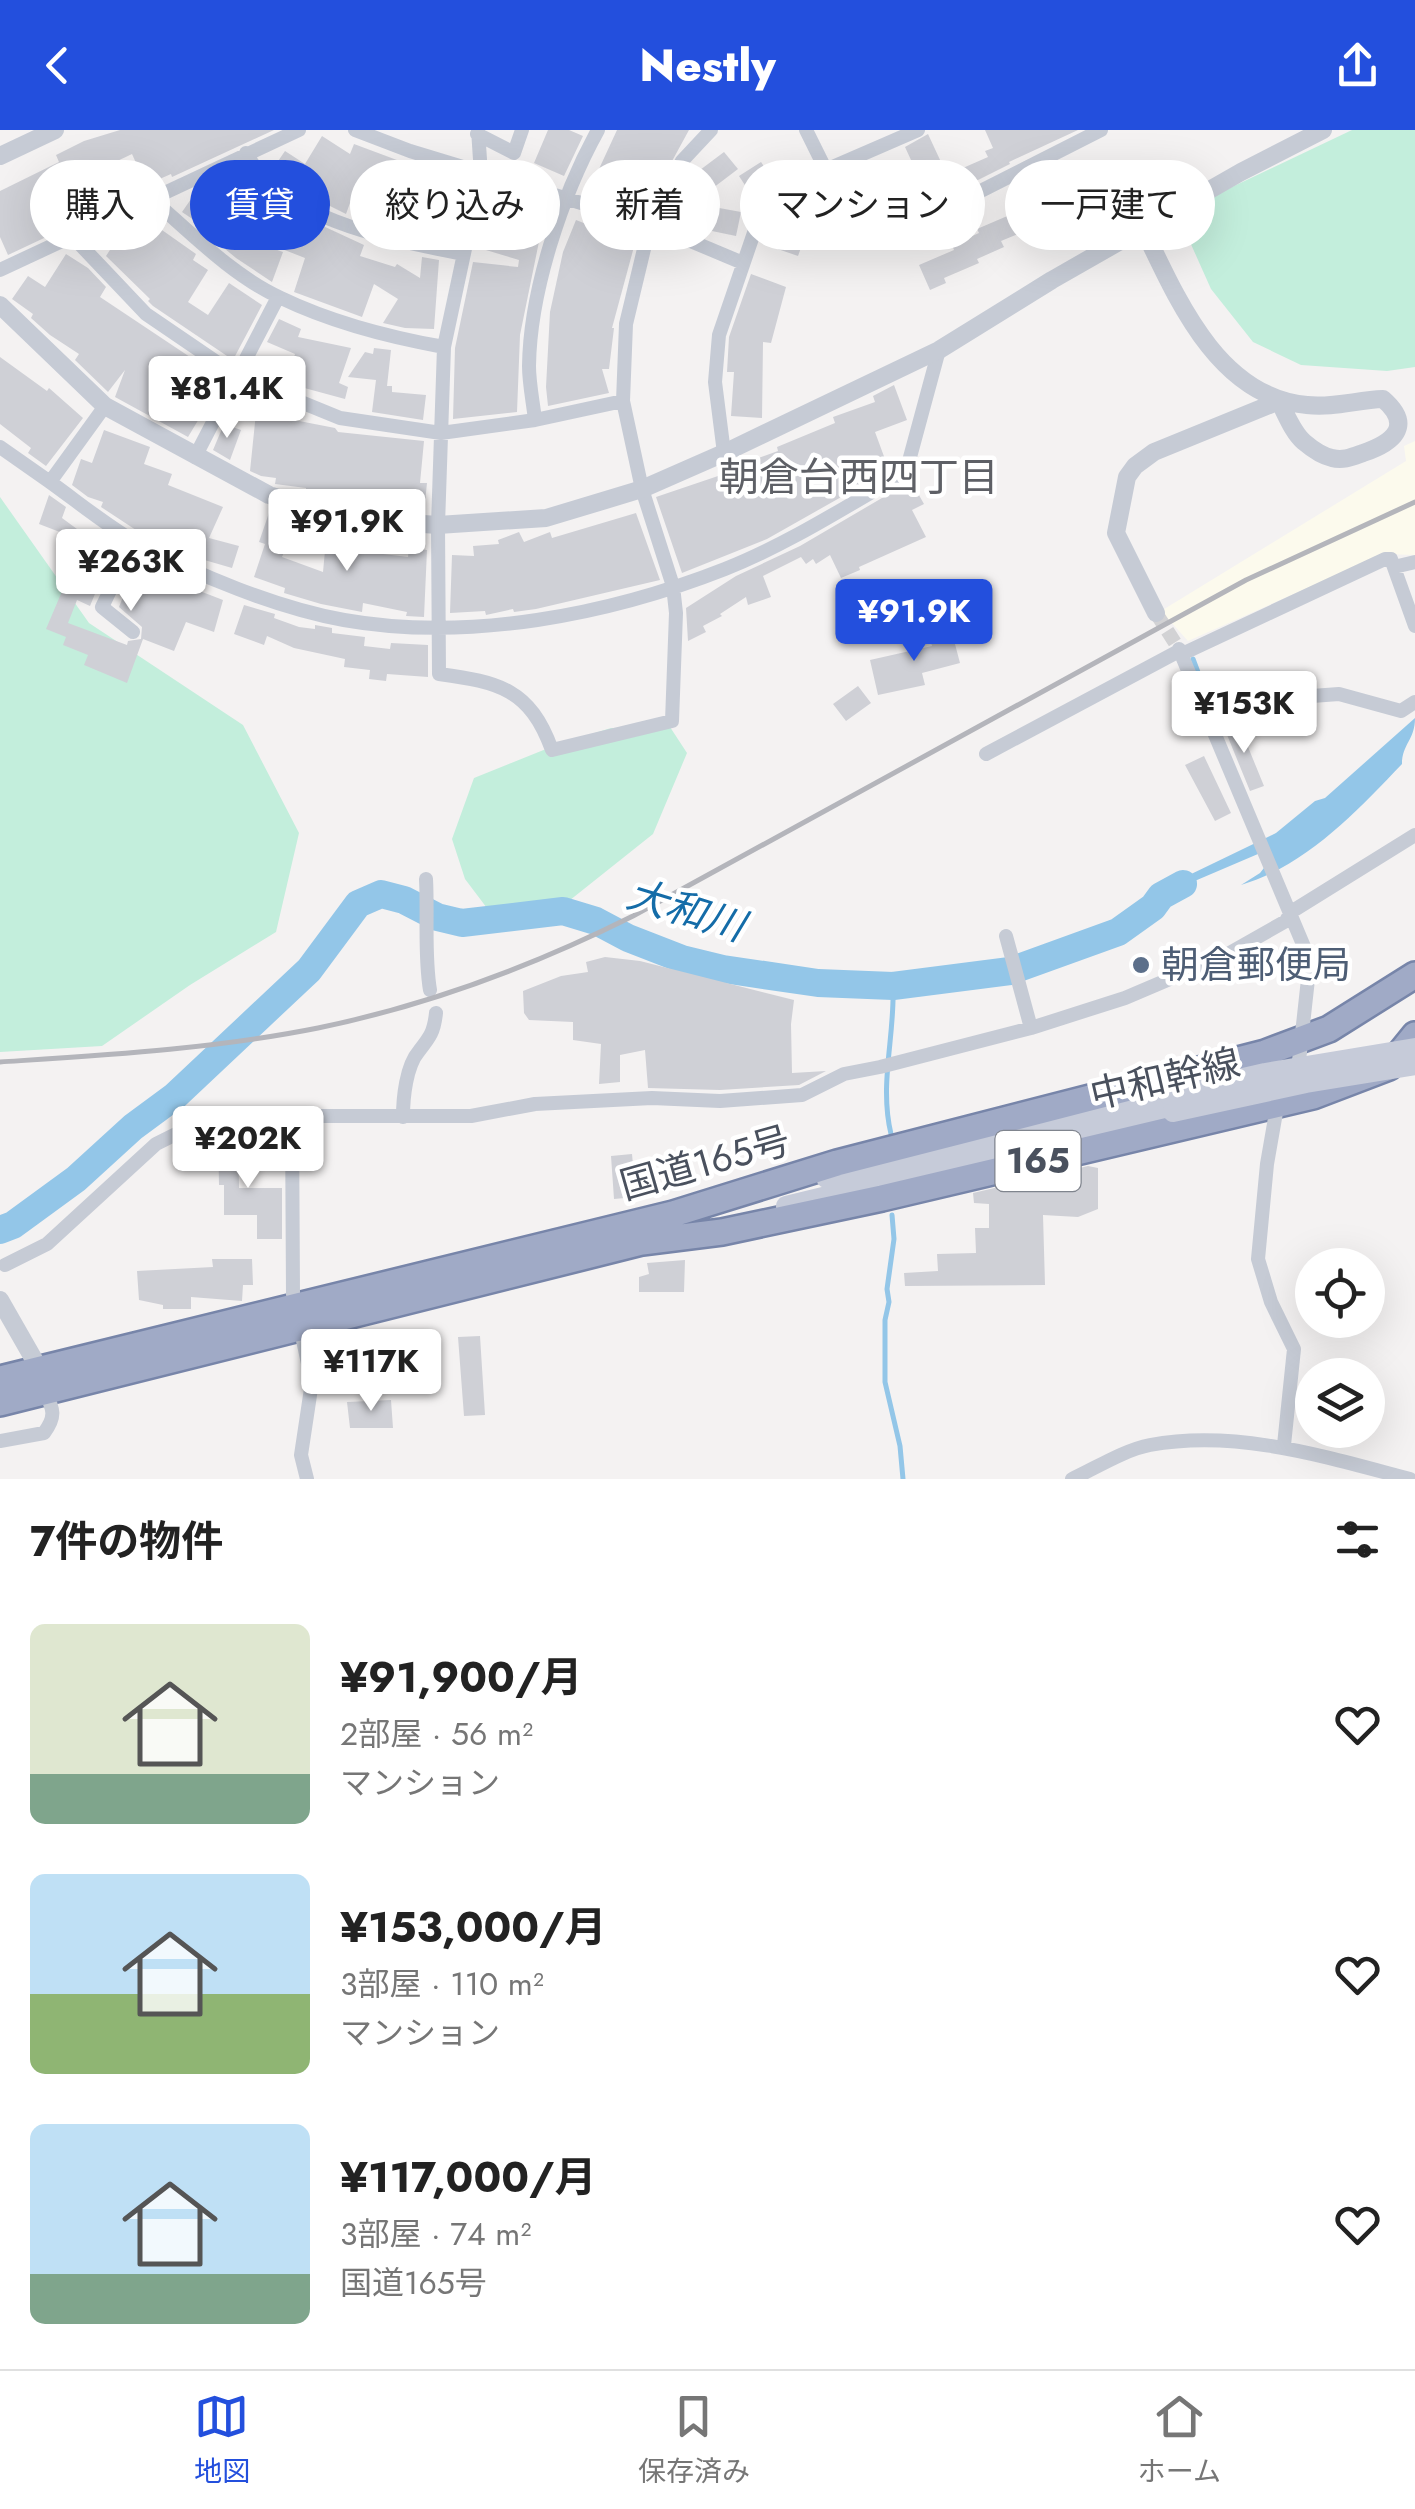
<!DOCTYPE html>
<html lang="ja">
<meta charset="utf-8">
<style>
body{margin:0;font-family:Jost,"Noto Sans JP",sans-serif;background:#f2f2f2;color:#222;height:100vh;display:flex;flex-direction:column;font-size:38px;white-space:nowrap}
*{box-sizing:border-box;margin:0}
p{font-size:32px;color:#767676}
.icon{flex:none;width:55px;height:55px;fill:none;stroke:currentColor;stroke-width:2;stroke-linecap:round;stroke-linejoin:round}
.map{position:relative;height:1349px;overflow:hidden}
.panel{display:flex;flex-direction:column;background:#fff;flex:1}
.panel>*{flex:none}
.top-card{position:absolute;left:30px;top:30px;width:1355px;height:90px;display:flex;gap:20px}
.controls{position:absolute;left:1295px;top:1118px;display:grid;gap:20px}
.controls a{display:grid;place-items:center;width:90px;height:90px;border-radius:50%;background:#fff;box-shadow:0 10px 40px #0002;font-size:50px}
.price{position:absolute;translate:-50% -85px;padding:0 22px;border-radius:10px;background:#fff;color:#222;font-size:32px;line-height:65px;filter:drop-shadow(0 2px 5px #0008)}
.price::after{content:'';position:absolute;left:50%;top:60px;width:30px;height:22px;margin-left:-15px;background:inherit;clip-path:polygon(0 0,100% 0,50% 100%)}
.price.active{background:#234fdd;color:#fff}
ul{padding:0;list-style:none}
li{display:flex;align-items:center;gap:30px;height:250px;padding:0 30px}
li span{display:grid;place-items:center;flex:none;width:280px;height:200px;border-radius:15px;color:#555}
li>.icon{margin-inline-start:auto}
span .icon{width:120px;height:120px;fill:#fffc;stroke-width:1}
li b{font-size:42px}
h2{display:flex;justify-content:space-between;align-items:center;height:120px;padding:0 30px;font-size:42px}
.chip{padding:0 35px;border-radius:45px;background:#fff;box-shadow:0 10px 40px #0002;font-size:35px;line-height:90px}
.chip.active{background:#234fdd;color:#fff}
header{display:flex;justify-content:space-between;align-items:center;height:130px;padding:0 30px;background:#234fdd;color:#fff;font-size:45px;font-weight:800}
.tabs{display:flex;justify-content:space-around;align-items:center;height:140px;border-top:2px solid #e0e0e0;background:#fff;font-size:28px;color:#767676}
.tabs a{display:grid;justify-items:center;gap:5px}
.tabs .active{color:#234fdd}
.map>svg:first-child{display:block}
.commercial{fill:#fcfaed}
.green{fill:#c3eedc}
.water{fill:#93c6e8}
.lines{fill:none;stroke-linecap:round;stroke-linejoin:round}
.stream{stroke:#93c6e8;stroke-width:5}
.river{stroke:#93c6e8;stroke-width:28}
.building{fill:#cfd0d6}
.minor-tunnel{stroke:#d2d2d4;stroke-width:14;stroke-dasharray:14 7;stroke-linecap:butt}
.trunk-casing{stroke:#7785a9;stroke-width:30}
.minor{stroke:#c6cbd5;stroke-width:14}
.tertiary{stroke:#c6cbd5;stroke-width:18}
.secondary{stroke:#c6cbd9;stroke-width:20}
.trunk{stroke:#a0aac6;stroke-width:25}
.rail{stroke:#b4b5bb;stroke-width:5}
.secondary-bridge{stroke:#c6cbd9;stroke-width:20}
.service-dot{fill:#5c6f8a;stroke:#fff;stroke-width:4}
.labels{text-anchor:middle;stroke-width:9;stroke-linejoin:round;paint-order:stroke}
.shield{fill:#fff;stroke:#80858e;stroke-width:2.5}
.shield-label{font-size:35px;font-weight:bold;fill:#4a515e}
.service-label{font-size:38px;fill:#4e5e75;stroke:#fff;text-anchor:start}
.street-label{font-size:38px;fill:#4a515e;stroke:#fff}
.neighbourhood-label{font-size:40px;fill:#5e6066;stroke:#fff}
.water-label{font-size:40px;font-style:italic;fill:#146ca8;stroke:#fff}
</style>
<header><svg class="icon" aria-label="back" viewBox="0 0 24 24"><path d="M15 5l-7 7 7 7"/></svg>Nestly<svg class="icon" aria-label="share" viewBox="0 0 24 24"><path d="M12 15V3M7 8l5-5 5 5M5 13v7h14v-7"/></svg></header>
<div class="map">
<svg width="1415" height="1349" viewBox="0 0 1415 1349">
<rect width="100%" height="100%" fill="#f4f2f2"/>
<!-- commercial -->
<path class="commercial" d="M1415 311V425L1384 424 1188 511 1161 481 1406 331 1404 316Z"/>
<!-- green -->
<path class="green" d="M1352 0H1415V237L1387 241 1301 235 1253 212 1211 159 1177 83Z
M0 367 89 493 243 595 299 703 276 802 190 855 102 916 0 922Z
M670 597 687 623 653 704 545 790 499 794 465 749 452 709 474 648 556 615 611 598Z"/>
<!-- water -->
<path class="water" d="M1415 588C1415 610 1402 614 1402 634 1355 683 1307 735 1241 755L1260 743 1271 729 1265 721 1190 753 1189 759 1154 775 1156 761 1276 703 1315 671 1325 668Z"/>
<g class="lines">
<!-- stream -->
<path class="stream" d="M1193 529 1205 561 1225 574 1242 580 1280 568
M891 1004C879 954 895 906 893 856
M892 1085 894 1109 887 1159 889 1172 885 1190V1252L900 1316 903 1349"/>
<!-- river -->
<path class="river" d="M0 1100 13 1095 76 1049 133 997 175 966 309 840 358 774 381 764 404 770 437 787 462 793 563 781 596 791 628 808 682 829 723 839 818 853 893 856 1010 841 1118 802 1153 777 1161 766 1183 754"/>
</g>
<!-- building -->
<path class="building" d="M120 0H274L172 47 171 44 146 55 132 24 111 34 127 69 8 125 0 107V61L59 32 56 25 84 11Z
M548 0H569L583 6 564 46 534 33Z
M617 0H689L653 66 599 39Z
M985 0H1078L1009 32 1010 34 964 57 962 52 912 71 917 81 870 101 844 44 859 37 865 50 911 30 905 17 928 4 947 45 988 27 985 21 993 18Z
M322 6 350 24 354 14 421 39 422 36 440 42 436 54 465 56 461 88 445 87 439 106 414 98 412 103 407 102 370 92 381 60 358 51 346 84 292 57 272 40 285 21 305 34Z
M724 22 738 39 709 61 696 43Z
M761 32 774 52 752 66 739 46Z
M234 45 252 56 231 89 263 115 283 122 272 152 236 128 213 109 216 105 182 82 198 59 217 71Z
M684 58 705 64 692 73 741 82 736 106 707 100 709 91 680 83 676 85Z
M1060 58 1072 82 1001 111 1004 117 977 129 979 133 944 148 946 153 930 160 919 135 954 120 952 115 979 103 977 99 1012 84 1009 77Z
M490 68 544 87 520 205 517 282 453 289 455 218 473 132 518 137 519 130 476 117Z
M295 83 364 115 360 126 395 137 397 134 420 148 422 127 439 130 434 199 405 198 383 193 398 169 374 154 362 187 294 162 305 128 282 119Z
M145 88 196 124 193 130 208 140 188 172 208 185 229 153 262 175 233 230 153 176 148 171 150 169 106 126 119 106 129 113Z
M576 90 635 113 612 198H614L609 239H602L609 263 548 276 546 257 550 182 563 122Z
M775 90 807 101 798 126 766 115Z
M66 124 88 138 106 157 100 167 223 249 188 307 115 267 125 240 108 262 75 230 79 224 50 205 31 188 33 184 12 169 28 146 45 157Z
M751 144 786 157 771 213 763 212 762 288 731 286 734 242H727L729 207Z
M279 189 301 199 298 207 351 218 339 253 348 257 345 269 286 253 295 224 267 212Z
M374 218 391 220 387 256H392V262L426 265 423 290 372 282 376 250 348 247 365 222 373 224Z
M0 227 47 261 49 258 83 288 46 336 28 323 31 318 0 294Z
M894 255 907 290 875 302 889 340 767 409 682 443 656 367 721 345 720 342 778 321 777 317 835 293 833 287 875 272 873 266Z
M257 273 296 287 294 290 335 298 338 302 424 311 420 353H427L424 382 343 374 339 373 340 367 310 364 306 363V358L275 354 276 348 261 346 250 341Z
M224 294 241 300 230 330 213 320Z
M104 300 150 317 144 334 172 344 168 355 223 377 209 408 239 416 232 438 201 429 200 432 142 404 101 377 103 372 88 367 72 355 81 329 92 333Z
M911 351 924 374 912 380 926 407 859 437 860 440 841 448 830 425 816 434 813 429 806 434 801 427 763 446 771 467 748 475 746 467 720 484 722 486 703 496 706 502 688 511 686 478 736 446 800 416Z
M49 365 66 377 62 388 92 410 90 413 83 410 74 423 59 412 65 404 39 394Z
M270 380 289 387 277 420 284 422 282 427 323 442 326 410 359 414 360 404 377 406 375 423 408 427 409 418 427 420 424 487 406 486 407 482 363 473 362 482 321 474 284 463 285 458 254 447 265 414 259 412Z
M636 383 660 450 536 479 514 482 513 479 486 485 485 481 450 483 452 425 474 426 473 416 499 414 498 410 519 402 524 412 550 402 552 408Z
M80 419 105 431 94 452 99 454 90 476 77 470 68 493 127 515 128 511 141 509 142 497 119 477 139 426 156 435 153 443 223 470 214 502 186 492 174 521 143 509 127 553 84 535 88 525 63 515 66 507 46 499Z
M244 475 275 484 274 488 299 497 315 499V495L332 498V503L365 507 364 516 390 519 391 513 428 515V547L387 544 386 551 369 549 370 540 344 537 345 529 294 518 267 506 264 515 234 504Z
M951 499 960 533 922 543 925 555 878 565 870 530 932 516 929 505Z
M858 556 871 573 846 591 833 574Z
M1237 590 1264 656 1250 661 1223 595Z
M1204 626 1231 683 1215 691 1185 635Z
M605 827 640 831 794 870 791 894 792 943 826 941 799 955 720 960 648 958 645 920 620 925V952L599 954 601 914 573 910V892L529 890 524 883 523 861 561 846 588 842 586 832Z
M238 997 239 1058H282V1109H257V1085H224V1055H219L218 1002Z
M632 1024 636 1067 614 1069 611 1026Z
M1088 1036 1098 1038V1079L1078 1087 1043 1085 1045 1155 905 1156 904 1143 938 1141 937 1124 976 1123 975 1098H989V1074L974 1073 973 1063Z
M212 1129H252L253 1155H243L242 1171 191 1167V1179H163V1175L139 1170 137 1141 213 1137Z
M685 1130 684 1162H639V1147L649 1144 647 1133Z
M480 1206 485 1285 464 1286 458 1207Z
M391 1270 393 1298H350L347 1272Z"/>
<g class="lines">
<!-- minor-tunnel -->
<path class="minor-tunnel" d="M1156 483 1179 519"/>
<defs>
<path id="trunk" d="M0 1249 673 1084 837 1033 1265 923 1329 899 1415 845
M0 1273 642 1112 722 1102 882 1068 1313 966 1389 937 1415 905"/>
</defs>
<!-- trunk casing -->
<use href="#trunk" class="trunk-casing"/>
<!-- minor -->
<path class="minor" d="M355 0 410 21 650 94 743 133
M478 0 481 44 444 217 438 395 439 544C499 552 530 559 552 620L672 591 676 483 673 456 642 359 623 271 626 194 650 94 682 31 711 0
M806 0 861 111 880 112 1101 0
M477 4 514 23 522 0
M246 23C282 91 394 110 463 124
M152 69C192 104 233 146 281 168 333 193 388 207 444 217
M72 106 146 184 237 246 340 288 441 303 535 290 623 271
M0 140 299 0
M105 276 50 352C78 372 107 396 137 413 197 445 277 478 344 490 468 512 608 485 725 439 788 414 847 376 906 342L939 220
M535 290C533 272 529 253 529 236 530 161 562 65 598 0
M0 317 50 352
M724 323 715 252 719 205 758 91 782 59 918 0
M195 327 278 167
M1394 437 1415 432
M133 502 102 477 134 411
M1179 519 1310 831 1299 931
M1182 524 1385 429H1391L1415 496
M1285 568 1339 564 1401 581 1415 572
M986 624 1179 521
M426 749C428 786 424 824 430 860
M1006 806 1031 898
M1278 971 1267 1034 1258 1129 1271 1172 1294 1219 1284 1315
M292 986 293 1164 312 1252 301 1325 307 1349
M403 987C403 968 406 936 419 921 430 907 434 902 436 883
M5 1135 47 1114 156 1014 190 997 239 986H471L535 974 652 968 720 971 802 965 844 944 880 937 1031 898 1125 868 1226 825 1286 791 1291 782 1415 705
M0 1311 44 1303C56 1287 54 1279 45 1263
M1072 1349C1096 1338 1124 1320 1150 1315 1238 1299 1326 1327 1410 1349"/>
<!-- tertiary -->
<path class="tertiary" d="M0 26 55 0
M1143 98C1177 169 1218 267 1307 275 1333 278 1357 270 1383 269 1414 296 1393 313 1363 323 1352 327 1343 331 1332 328 1323 326 1311 318 1304 312 1293 303 1286 284 1279 271
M0 175 105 276 269 365 349 389 438 395 546 388 642 359 724 323 939 220 1052 150 1241 42 1323 0
M1156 483 1116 403 1127 347 1135 336 1154 322 1279 271
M0 1170 40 1240 42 1249"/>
<!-- secondary -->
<path class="secondary" d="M826 1048 1169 965
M786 1076 1173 982"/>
<!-- trunk -->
<use href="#trunk" class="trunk"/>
<!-- rail -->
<path class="rail" d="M0 932C106 925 213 919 318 898 425 876 535 835 633 786L1246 450 1415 372"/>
<!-- secondary-bridge -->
<path class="secondary-bridge" d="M1169 965 1265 943 1415 918
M1173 982 1306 953 1415 935"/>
</g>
<!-- markers -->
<circle class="service-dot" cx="1141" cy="835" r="10"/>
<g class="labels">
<!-- shield labels -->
<rect class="shield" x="995.5" y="1001" width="85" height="60" rx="8"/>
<g class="shield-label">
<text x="1038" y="1043">165</text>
</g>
<!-- service labels -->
<g class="service-label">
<text x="1161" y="848">朝倉郵便局</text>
</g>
<!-- street labels -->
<g class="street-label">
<text transform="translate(1165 949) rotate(-13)" y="13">中和幹線</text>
<text transform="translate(705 1033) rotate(-16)" y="13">国道165号</text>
</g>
<!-- neighbourhood labels -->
<g class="neighbourhood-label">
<text x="859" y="361">朝倉台西四丁目</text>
</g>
<!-- water labels -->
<g class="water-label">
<text transform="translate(686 780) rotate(17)" y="14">大和川</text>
</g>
</g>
</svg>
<div class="controls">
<a><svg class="icon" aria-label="locate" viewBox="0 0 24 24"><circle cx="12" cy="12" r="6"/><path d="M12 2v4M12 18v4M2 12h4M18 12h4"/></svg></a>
<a><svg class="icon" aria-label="layers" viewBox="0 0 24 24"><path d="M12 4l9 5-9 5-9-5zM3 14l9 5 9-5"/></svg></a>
</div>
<b class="price" style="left:227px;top:311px">¥81.4K</b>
<b class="price" style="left:347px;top:444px">¥91.9K</b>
<b class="price" style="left:131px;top:484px">¥263K</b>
<b class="price active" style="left:914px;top:534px">¥91.9K</b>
<b class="price" style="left:1244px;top:626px">¥153K</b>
<b class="price" style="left:248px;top:1061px">¥202K</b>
<b class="price" style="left:371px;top:1284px">¥117K</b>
<div class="top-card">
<a class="chip">購入</a>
<a class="chip active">賃貸</a>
<a class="chip">絞り込み</a>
<a class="chip">新着</a>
<a class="chip">マンション</a>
<a class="chip">一戸建て</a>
</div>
</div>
<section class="panel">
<h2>7件の物件<svg class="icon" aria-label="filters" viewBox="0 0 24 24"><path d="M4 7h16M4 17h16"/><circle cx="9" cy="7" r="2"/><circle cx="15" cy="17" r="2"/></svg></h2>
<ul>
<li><span style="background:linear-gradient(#dfe7d0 75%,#7fa58c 0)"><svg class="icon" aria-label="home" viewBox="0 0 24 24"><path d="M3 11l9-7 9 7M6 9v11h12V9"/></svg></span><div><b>¥91,900/月</b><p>2部屋 · 56 m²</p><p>マンション</p></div><svg class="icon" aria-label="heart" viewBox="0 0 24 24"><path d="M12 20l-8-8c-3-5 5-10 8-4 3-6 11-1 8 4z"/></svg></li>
<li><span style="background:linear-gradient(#bfe0f5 60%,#8fb573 0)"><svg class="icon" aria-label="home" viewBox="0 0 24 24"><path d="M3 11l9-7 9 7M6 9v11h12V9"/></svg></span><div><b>¥153,000/月</b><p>3部屋 · 110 m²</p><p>マンション</p></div><svg class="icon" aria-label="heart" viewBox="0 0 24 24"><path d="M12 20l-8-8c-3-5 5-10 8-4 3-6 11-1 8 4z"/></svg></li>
<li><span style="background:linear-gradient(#bfe0f5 75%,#7fa58c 0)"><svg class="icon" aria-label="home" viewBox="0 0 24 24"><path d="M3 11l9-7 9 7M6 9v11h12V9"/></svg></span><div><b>¥117,000/月</b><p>3部屋 · 74 m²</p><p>国道165号</p></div><svg class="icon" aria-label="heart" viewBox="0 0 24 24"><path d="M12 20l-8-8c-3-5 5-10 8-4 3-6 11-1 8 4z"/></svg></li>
</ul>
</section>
<nav class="tabs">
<a class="active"><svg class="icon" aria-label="map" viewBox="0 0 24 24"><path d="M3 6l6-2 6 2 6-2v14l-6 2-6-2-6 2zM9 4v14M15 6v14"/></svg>地図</a>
<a><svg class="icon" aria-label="saved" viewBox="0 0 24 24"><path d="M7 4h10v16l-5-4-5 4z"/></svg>保存済み</a>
<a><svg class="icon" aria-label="home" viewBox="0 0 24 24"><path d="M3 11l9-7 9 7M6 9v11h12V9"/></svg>ホーム</a>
</nav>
